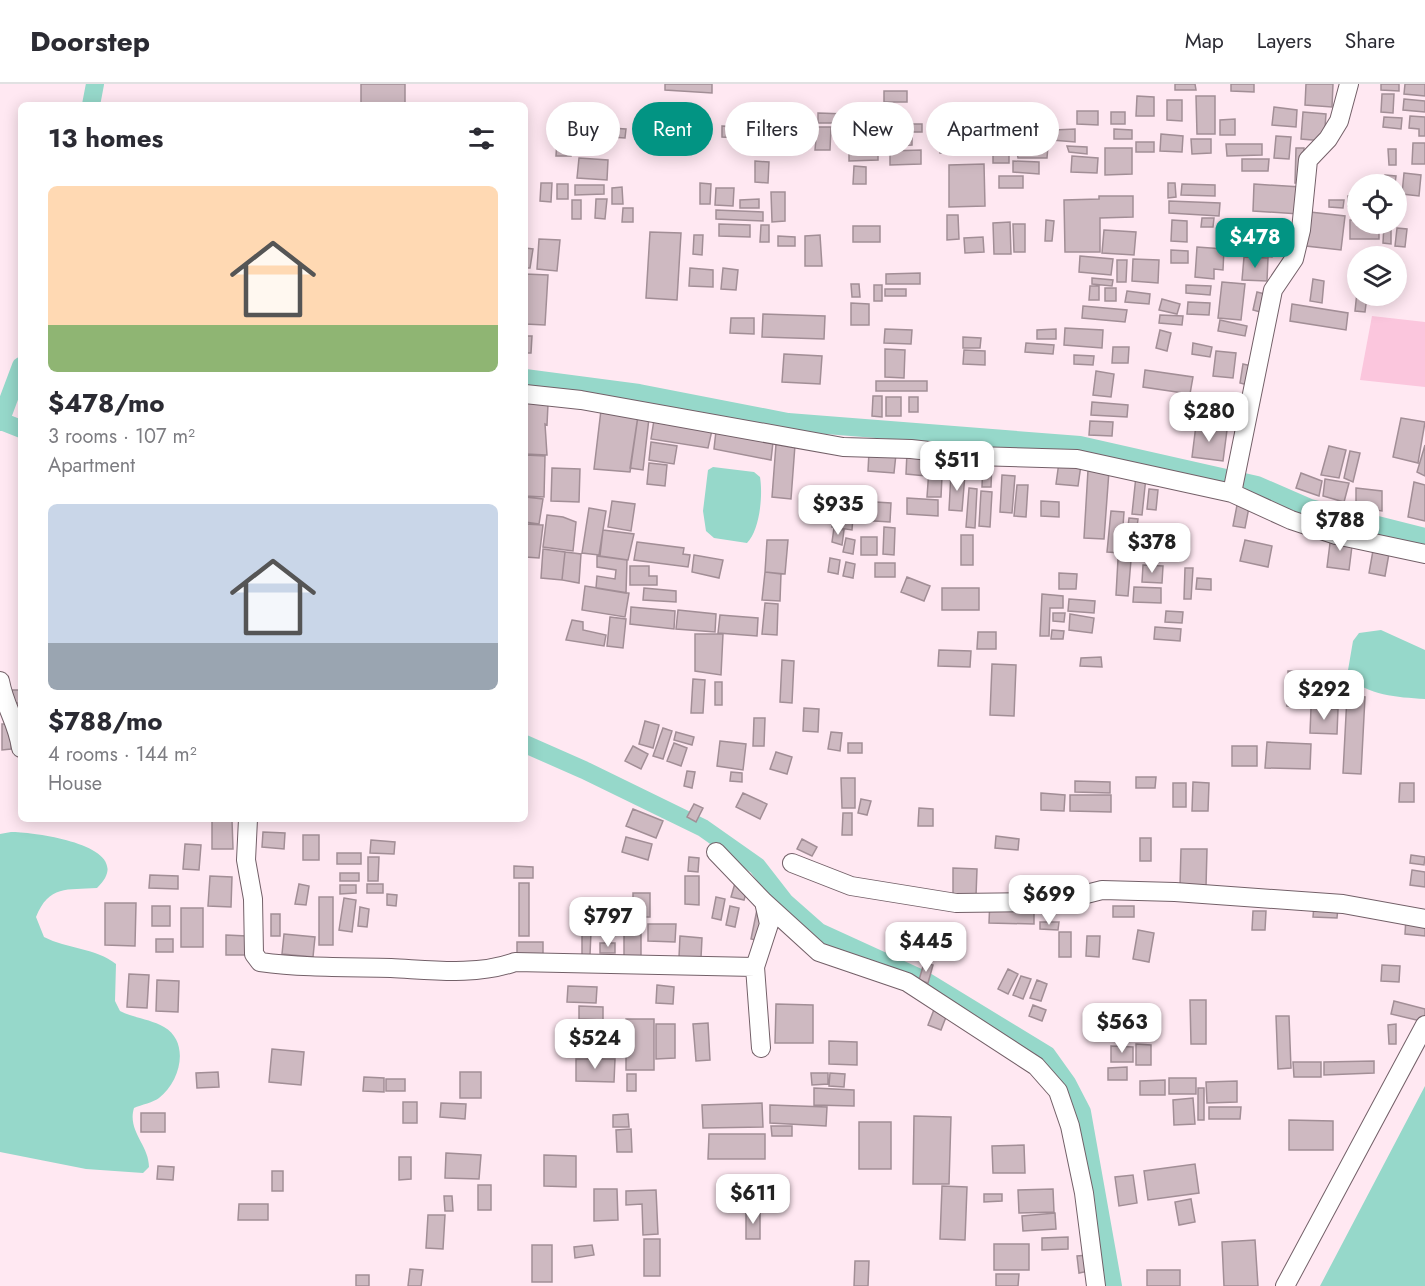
<!DOCTYPE html>
<meta charset="utf-8">
<style>
body{margin:0;font-family:Jost,sans-serif;background:#f2f2f3;color:#2b2b33;height:100vh;display:flex;flex-direction:column;font-size:22px;white-space:nowrap}
*{box-sizing:border-box;margin:0}
p{font-size:20px;color:#7c7c81}
.icon{flex:none;width:33px;height:33px;fill:none;stroke:currentColor;stroke-width:2;stroke-linecap:round;stroke-linejoin:round}
.map{position:relative;flex:1;overflow:hidden}
.panel{position:absolute;left:18px;top:18px;width:510px;height:720px;display:flex;flex-direction:column;background:#fff;border-radius:9px;box-shadow:0 3px 15px #0003}
.panel>*{flex:none}
.hud{position:absolute;left:546px;top:18px;width:570px;height:54px;display:flex;gap:12px}
.fabs{position:absolute;left:1347px;top:90px;display:grid;gap:12px}
.fabs a{display:grid;place-items:center;width:60px;height:60px;border-radius:50%;background:#fff;box-shadow:0 3px 15px #0003;font-size:30px}
.price{position:absolute;translate:-50% -51px;padding:0 14px;border-radius:12px;background:#fff;color:#222;font-size:20px;line-height:39px;filter:drop-shadow(0 2px 3px #0008)}
.price::after{content:'';position:absolute;left:50%;top:36px;width:18px;height:14px;margin-left:-9px;background:inherit;clip-path:polygon(0 0,100% 0,50% 100%)}
.price.selected{background:#029483;color:#fff}
ul{padding:0;list-style:none}
li{display:grid;align-content:center;gap:12px;height:318px;padding:0 30px}
li span{display:grid;place-items:center;height:186px;border-radius:9px;color:#555}
li>.icon{margin-inline-start:auto}
span .icon{width:108px;height:108px;fill:#fffc;stroke-width:1}
li b{font-size:26px}
h2{display:flex;justify-content:space-between;align-items:center;height:72px;padding:0 30px;font-size:26px}
.pill{padding:0 21px;border-radius:27px;background:#fff;box-shadow:0 3px 15px #0003;font-size:21px;line-height:54px}
.pill.selected{background:#029483;color:#fff}
header{display:flex;align-items:center;gap:36px;box-sizing:border-box;height:84px;padding:0 30px;background:#fff;border-bottom:2px solid #e1e1e2}
header strong{font-size:28px}
nav{display:flex;gap:33px;margin-inline-start:auto;font-size:21px}
.map>svg:first-child{display:block}
.green{fill:#fbc6dd}
.water{fill:#96d8ca}
.lines{fill:none;stroke-linecap:round;stroke-linejoin:round}
.canal{stroke:#96d8ca;stroke-width:18}
.building{fill:#ceb9c1;stroke:#a28e96;stroke-width:1.5}
.minor-casing{stroke:#736068;stroke-width:20}
.minor{stroke:#fff;stroke-width:18}
</style>
<header>
<strong>Doorstep</strong>
<nav><a>Map</a><a>Layers</a><a>Share</a></nav>
</header>
<div class="map">
<svg width="1425" height="1202" viewBox="0 0 1425 1202">
<rect width="100%" height="100%" fill="#ffe8f2"/>
<!-- green -->
<path class="green" d="M1372 232 1425 238V303L1360 296Z"/>
<!-- water -->
<path class="water" d="M713 383 754 388 760 393C763 411 760 446 747 459L714 454 706 447 703 427 708 386Z
M1381 546 1425 566V615C1396 613 1369 612 1347 592L1353 557 1359 549Z
M11 748C35 748 141 762 97 804 67 806 49 801 36 833L44 853C67 865 96 864 116 880L115 917 120 927C134 934 150 935 164 943 190 958 181 997 159 1014 154 1018 141 1021 134 1024 127 1047 149 1061 149 1083L143 1089 86 1085 0 1068V750Z
M1425 1002V1202H1320Z"/>
<g class="lines">
<!-- canal -->
<path class="canal" d="M91 21 95 0
M525 294 639 309 788 338 1080 361 1257 401 1310 424 1425 453
M1 337 21 345
M0 338 21 282
M525 660 584 686 703 744 757 782 785 818 819 848 924 896 1047 971 1067 999 1082 1028 1113 1202"/>
</g>
<!-- building -->
<path class="building" d="M361 0H405V21H361Z
M665 0H712V9L665 6Z
M1175 0H1195L1196 6H1175Z
M1231 0H1254V8L1231 7Z
M1306 0H1333L1332 23 1305 21Z
M1381 0H1399V7L1381 6Z
M1405 0H1425V12L1404 10Z
M884 7H907V18H884Z
M1382 10H1394L1393 29 1381 28Z
M1137 12 1154 13V32H1136Z
M1196 12H1215V50H1197Z
M1404 15 1425 17V28L1403 26Z
M1167 16H1182V37L1167 36Z
M1012 20 1040 21 1039 41 1012 40Z
M763 22 764 48H748V23Z
M1274 23 1297 26 1296 43 1272 41Z
M1077 27H1098V41L1077 40Z
M1111 28H1125V40H1111Z
M1303 28 1326 30 1324 57 1301 55Z
M818 29 846 30V39H818Z
M879 29 895 30V38L878 37Z
M855 31H870V39L855 38Z
M1410 32 1425 33V52H1419V45L1409 44Z
M1384 33 1402 34 1401 45 1383 43Z
M945 34H964V54H944Z
M1235 35V51H1220V36Z
M975 38 999 39V48H975Z
M901 40H922V48H901Z
M722 42 744 43V54L722 53Z
M817 43H831L830 66H815Z
M611 44 626 45 625 54 611 53Z
M1016 45H1041L1042 58 1016 57Z
M1075 45V58L1052 56 1054 46Z
M1114 45 1132 46V55H1114Z
M594 46 604 47V62H593Z
M855 46H876V59H855Z
M1161 50 1183 52 1182 68 1160 67Z
M1276 52 1291 53 1289 75 1274 74Z
M993 53H1009V79H993Z
M912 54V61L888 62V55Z
M976 55H988V65H976Z
M1191 55H1211V69L1192 70Z
M557 56 571 57V72H556Z
M940 58H966V69H940Z
M1136 58H1154V68H1136Z
M1413 59H1425V80H1412Z
M1226 60H1262V71L1227 72Z
M1016 62H1048L1047 74H1018Z
M1067 62 1087 63V70L1069 68Z
M1105 64H1132V90L1105 91Z
M1296 64H1304L1303 99H1295Z
M1388 65H1396V81H1389Z
M921 66V80L890 81V67Z
M849 68H878V76L849 77Z
M1072 72 1098 74 1097 89 1071 88Z
M579 74 608 76 607 96 577 94Z
M1242 75H1269L1268 87H1242Z
M755 77 769 78 768 99 755 98Z
M1013 77 1039 78V90L1013 88Z
M984 80 985 122 949 123V81Z
M854 82 866 83V100H853Z
M1404 89 1421 91 1419 112 1402 110Z
M1385 91 1396 92 1395 100H1384Z
M999 92H1023V104H999Z
M541 99H552L551 118 540 117Z
M700 99 711 100 710 120H700Z
M1168 99H1175L1176 113 1168 114Z
M557 100H568V115H557Z
M1182 100 1215 101V112L1181 111Z
M1254 100 1301 103 1299 130 1253 127Z
M575 101H604V110L575 111Z
M622 103 623 120H612V104Z
M716 104H734L733 122 715 121Z
M771 108H785V137L772 138Z
M1099 112H1133V133L1100 134V168H1065L1064 116 1099 115Z
M1348 112 1358 113V123L1348 122Z
M596 115H607L605 135 595 134Z
M759 115V124H740V116Z
M572 116H581V135H572Z
M1329 116H1344L1343 124 1329 123Z
M1169 117 1220 119 1219 132 1169 129Z
M623 124H633V138H622Z
M716 126 763 128V137L716 135Z
M1310 128 1345 132 1341 166 1306 162Z
M947 131H958L959 155 947 156Z
M1202 134H1214L1213 143H1201Z
M1046 136 1054 137 1052 157H1045Z
M1172 136 1187 137V158L1171 157Z
M1240 136 1273 140 1272 173 1237 168Z
M1350 136H1358V140H1379V155H1350Z
M1010 138 1011 170H994L993 139Z
M719 140 750 141V153L719 152Z
M1013 140H1025V168H1014Z
M1384 140H1391V160L1383 159Z
M761 141H769V158H760Z
M853 142H880V158H853Z
M1397 144 1407 145 1405 163 1395 162Z
M1104 146 1136 148 1134 171 1102 169Z
M650 148 681 149 677 216 646 214Z
M694 151H703L702 171 693 170Z
M820 151 822 182H805V152Z
M1219 151H1235V162H1219Z
M778 152 795 153V162H778Z
M983 153 984 168 965 169 964 154Z
M539 155 560 156 557 187 537 185Z
M1197 163 1224 165 1223 186 1214 185V195L1195 193Z
M525 164 533 165 530 184H525Z
M1171 166 1188 167V179H1171Z
M1080 172 1113 175 1111 191 1079 188Z
M1244 173 1268 174 1267 197 1242 196Z
M1133 175 1159 176 1158 199 1132 197Z
M1117 176H1127L1126 198H1117Z
M690 184 713 186V203L689 202Z
M723 184 738 186 736 206 721 205Z
M920 189V200H886V190Z
M525 190 548 191 545 241 525 240Z
M1092 194 1113 196 1112 202 1092 200Z
M1313 195 1324 197 1322 219 1310 217Z
M1222 198 1245 200 1241 236 1218 234Z
M851 200H859L860 213H852Z
M874 201H882V217H874Z
M1186 201 1211 202 1210 211 1186 209Z
M1090 202H1099V216H1089Z
M1105 204H1116V217H1105Z
M885 205H906V212H885Z
M1127 207 1150 210 1149 220 1125 218Z
M1257 208 1269 211 1264 229 1253 226Z
M1357 208 1358 212H1367L1365 228 1355 227Z
M1162 215 1180 220 1177 230 1159 226Z
M1188 218 1210 219 1209 231 1187 230Z
M851 219 869 220V241H851Z
M1292 220 1348 229 1346 246 1290 237Z
M1083 222 1127 226 1125 238 1082 234Z
M763 230 825 232 824 255 762 253Z
M1160 231 1183 232 1182 241 1159 239Z
M731 234H754V250L730 249Z
M1220 236 1247 242 1245 252 1218 247Z
M1065 244 1103 246 1102 264 1064 261Z
M885 245 912 246 911 260 884 259Z
M1056 245V255H1037V246Z
M1160 246 1171 249 1167 267 1156 264Z
M525 252H532L531 269H525Z
M963 253 981 254 980 264H963Z
M1026 259 1054 261 1053 270 1025 268Z
M1193 259 1212 263 1210 273 1192 270Z
M1113 263H1129L1128 279H1112Z
M885 265 905 266 904 294 885 293Z
M964 266 985 267V281L963 280Z
M1216 267 1236 269 1233 294 1213 292Z
M784 270 822 272 820 300 782 298Z
M1074 271 1094 272 1093 281 1074 280Z
M1243 280 1252 282 1248 301 1240 299Z
M1145 286 1193 293 1190 310 1143 303Z
M1096 287 1114 290 1111 313 1093 311Z
M876 297H927V307H876Z
M873 312H882V333L872 332Z
M886 313H901V332H886Z
M909 313H918V328H909Z
M1092 318 1128 321 1127 333 1091 331Z
M526 319 548 320 547 341 545 340 547 371 525 370Z
M601 326 638 332 630 388 594 385Z
M638 332 649 334 643 386 630 384Z
M1401 334 1425 338 1418 379 1393 373Z
M654 336 712 346 708 364 651 355Z
M1090 337 1113 338 1112 352 1089 351Z
M1196 341 1227 346 1223 377 1192 373Z
M716 347 773 358 771 376 714 365Z
M651 358 677 362 674 380 649 376Z
M776 360 795 361 791 415 772 413Z
M1425 361V392L1417 388Z
M1329 362 1346 366 1339 394 1321 391Z
M1350 367 1360 369 1353 398 1344 394Z
M869 368 896 370 894 389 868 387Z
M907 368 928 370 926 392 906 390Z
M525 371 545 372 544 413 525 412Z
M930 371 943 372 941 413H927Z
M955 374 975 375 974 387 954 386Z
M983 376H992L991 403H982Z
M1059 378 1081 381 1078 402 1056 400Z
M649 379 667 381 665 402 647 400Z
M552 384 580 385 579 418 551 417Z
M1088 386 1109 387 1104 455 1084 454Z
M951 389 965 390 962 427 949 426Z
M1301 389 1322 397 1319 412 1296 404Z
M1002 391 1015 392 1012 429 1000 428Z
M1136 392 1146 393 1142 431 1132 430Z
M1325 395 1349 399 1344 418 1323 412Z
M1414 398 1425 401V437L1408 433Z
M1017 401H1028L1026 433 1014 432Z
M969 404 977 405 975 444 966 443Z
M1356 404 1382 407V427L1356 423Z
M1149 405 1158 406 1156 426 1147 425Z
M981 407 992 408 990 443 979 442Z
M525 413 543 415 539 440 525 438Z
M907 414 938 416V432L907 430Z
M1238 416 1250 418 1245 444 1233 442Z
M612 417 635 420 631 447 608 443Z
M859 417 891 419 890 438 858 436Z
M1041 417 1059 418V433L1041 432Z
M589 424 606 427 599 471 582 469Z
M1111 427 1124 428 1121 469 1107 468Z
M835 430 853 433 852 446 832 443Z
M547 431 563 433 576 438 573 467 543 463Z
M1129 434 1138 435 1134 468 1125 467Z
M525 440 543 441 539 474 525 473Z
M884 443 895 444 894 471 883 470Z
M834 444 844 446 842 461 832 458Z
M603 446 634 450 628 476 600 472Z
M961 451H973V481H961Z
M1331 451 1353 454 1349 486 1327 483Z
M1158 452 1172 455 1168 472 1154 470Z
M861 453H877V471H861Z
M846 454 855 456 853 470 843 468Z
M767 456H788L785 490 765 488Z
M1245 456 1272 462 1268 483 1240 477Z
M637 458 684 464 683 470 690 471 688 483 634 476Z
M1374 461 1390 464 1385 492 1369 489Z
M543 465 565 468 562 496 541 494Z
M565 468 581 470 579 499 562 496Z
M694 471 723 476 719 494 692 488Z
M597 472 627 476 626 509 596 504 597 492 615 495 616 486 597 483Z
M830 474 840 476 838 490 828 488Z
M1118 475 1131 476 1128 512 1116 511Z
M846 478 855 480 853 494 843 492Z
M875 479H895V493H875Z
M1143 481 1163 482 1162 499 1142 498Z
M630 482H649V492H657V501H630Z
M1185 484H1193L1191 515H1184Z
M765 488 781 490 780 517 762 516Z
M1059 489 1077 490 1076 505H1059Z
M907 493 930 502 924 517 901 508Z
M1197 494 1211 495V506L1196 505Z
M585 502 629 509 625 533 582 526Z
M1134 503 1161 504V519L1133 518Z
M644 504 676 507V518L643 516Z
M942 504H979V526H942Z
M1042 510 1063 512V524H1050L1049 552H1040Z
M1069 515 1095 517 1094 529 1068 527Z
M765 519 778 520 777 551 762 550Z
M631 523 675 527 674 545 630 540Z
M678 526 716 530 715 548 676 545Z
M1166 527 1183 528 1182 539 1165 538Z
M1053 529H1065L1064 538 1053 537Z
M1070 530 1094 534 1092 549 1069 546Z
M720 531 758 534 757 552 718 549Z
M610 533 626 535 623 564 607 562Z
M572 536 583 538V546L606 551 604 562 566 556Z
M1155 543 1181 545 1180 557 1154 555Z
M1052 546 1064 547 1063 555H1051Z
M978 548H996V565H977Z
M695 550H723L721 591 695 587Z
M939 566 971 567 970 583 938 582Z
M1101 573 1102 583 1080 582 1081 574Z
M782 576 794 577 792 619 780 618Z
M992 580 1016 581 1014 632 990 631Z
M1288 587 1330 588V606L1288 605Z
M693 595 705 596 703 629H691Z
M715 598H722V621H715Z
M10 606H21V627H18V619H11Z
M1287 608 1338 609V623L1287 622Z
M1347 612 1365 613 1361 690 1343 689Z
M804 624 819 625 818 648 803 647Z
M1311 624 1338 625 1337 650 1310 649Z
M754 634H765L764 662H753Z
M645 637 659 641 653 664 639 660Z
M2 640H11V665L2 666Z
M663 644 672 647 663 675 653 672Z
M676 648 694 653 692 661 674 656Z
M831 648 842 649 840 667 828 665Z
M720 657 746 660 743 686 717 682Z
M1267 658 1311 660 1310 685 1265 684Z
M674 659 687 664 681 682 667 677Z
M848 659H862V669H848Z
M633 662 648 670 641 685 625 677Z
M1232 662H1257V682H1232Z
M776 668 792 673 787 690 770 685Z
M687 687 695 688 692 704 684 702Z
M731 688 742 689V698L730 697Z
M1136 693H1156L1155 704H1136Z
M841 694H855V724H842Z
M1075 697 1110 698V709L1075 708Z
M1193 698 1209 699 1208 727H1192Z
M1173 699H1186V723H1173Z
M1400 699H1414V718H1399Z
M743 709 767 720 760 735 736 723Z
M1041 709 1065 711 1064 727 1041 726Z
M1070 711H1111V728L1070 727Z
M861 715 871 717 867 731 858 729Z
M694 720 703 724 696 738 687 733Z
M919 724 933 725V742H918Z
M633 725 663 737 656 754 626 742Z
M843 729H852V751H842Z
M212 736H232L233 765H212Z
M263 748 285 749 284 765 262 763Z
M303 751H319V776H303Z
M996 752 1019 755 1018 766 995 764Z
M626 753 652 760 648 776 622 768Z
M1140 754H1151V777H1140Z
M802 755 817 763 812 772 797 765Z
M371 756 395 758 394 770 370 769Z
M185 760 201 761 199 786 183 785Z
M1181 765H1207L1206 803 1180 802Z
M337 769H361V780H337Z
M1411 771 1425 773 1424 781 1410 779Z
M368 773H379L378 797H368Z
M689 773 699 774 698 788 688 787Z
M514 782 533 783V794H514Z
M953 784 977 785 976 812 953 811Z
M1412 786 1425 788V803L1410 801Z
M340 789H359V797H340Z
M738 789 751 793 744 816 731 813Z
M150 791 178 792V805L149 804Z
M210 792 232 793 231 823 208 822Z
M685 792H699V821L685 820Z
M519 799H529V852H519Z
M299 800 309 802 306 821 295 820Z
M367 800H383V809H367Z
M340 801H356V809L340 810Z
M633 809H650V833H633Z
M387 810 397 811 396 822 387 821Z
M319 813H333V861H319Z
M716 813 725 815 721 836 712 834Z
M344 814 356 816 352 848 339 846Z
M990 814 1034 815V840L989 839Z
M759 816 761 857 751 855Z
M105 819H136L135 862 105 861Z
M1314 821 1338 823 1337 834 1313 833Z
M152 822H170V842H152Z
M730 822 739 824 735 843 726 841Z
M1113 822H1134V833H1113Z
M360 823 369 825 367 843 358 842Z
M181 824H203V863H181Z
M1253 827H1266L1265 846H1252Z
M271 830H280V852H271Z
M580 831H589V843H580Z
M1406 833 1425 834V852L1405 850Z
M597 836H618V846H597Z
M624 837H641V873H624Z
M1040 838H1059L1058 846 1040 845Z
M648 840H676L675 858 648 857Z
M1138 846 1154 849 1149 878 1133 875Z
M582 848H591L590 871H582Z
M1059 848H1071V873H1059Z
M284 850 315 853 313 873 282 870Z
M226 851 247 852 246 871H226Z
M680 852 702 854 701 874 679 873Z
M1087 852H1100L1099 873 1086 872Z
M156 855H173V868H156Z
M517 858H543V875H517Z
M600 859H615V869H600Z
M924 879 933 881 928 899 919 896Z
M1382 881 1400 882 1399 898 1381 897Z
M1008 885 1018 890 1008 910 998 905Z
M129 890 149 891 147 924 127 923Z
M1021 892 1031 895 1023 915 1013 911Z
M157 896 179 897 178 928 156 927Z
M1037 896 1047 900 1041 917 1030 914Z
M657 901 674 903 673 920 656 919Z
M568 902 597 903 596 919 567 918Z
M1190 916H1206V960H1191Z
M1394 917 1425 925V938L1391 930Z
M776 920 813 921V959H775Z
M1033 921 1046 926 1042 937 1029 932Z
M579 922 603 923V936L579 935Z
M935 923 948 928 941 946 928 941Z
M1276 932H1289L1291 984 1278 985Z
M626 935H654V986H626Z
M708 939 710 976 696 977 693 940Z
M656 940H675V974L656 975Z
M1396 940V960H1389L1388 941Z
M585 941 615 942 614 967 583 966Z
M829 957 857 958V981L829 980Z
M1136 960 1151 961V981H1136Z
M1111 962 1133 963V978H1111Z
M272 965 304 968 301 1001 269 998Z
M576 975H615L614 998 576 997Z
M1374 977V989L1324 991V978Z
M1293 978H1321V993H1294Z
M1127 983V996H1108V984Z
M218 988 219 1003 197 1004 196 989Z
M460 988H481V1014H460Z
M811 989H828V1000L812 1001Z
M830 989 845 990 844 1003 829 1002Z
M627 990H636V1007H627Z
M364 993 384 994V1008L363 1007Z
M1169 994H1196V1010H1169Z
M386 995H405V1007H386Z
M1165 996V1011H1140V997Z
M1237 997V1018L1207 1019 1206 998Z
M814 1004 854 1006V1022L814 1021Z
M1198 1004H1204V1036H1198Z
M1193 1014 1195 1040 1174 1041 1173 1016Z
M403 1018H417V1039H403Z
M441 1019 466 1020 465 1035 440 1033Z
M762 1019 763 1043 703 1044 702 1021Z
M770 1021 827 1023 826 1042 770 1039Z
M1209 1023H1241L1240 1035H1209Z
M141 1029H165V1048H141Z
M628 1030 629 1043H613V1031Z
M914 1032 951 1033 949 1100H913Z
M1289 1036 1333 1037V1066H1289Z
M859 1038H891V1085H859Z
M771 1042H792V1052H772Z
M631 1045 632 1068H617L616 1046Z
M709 1050H765V1075H708Z
M1024 1061 1025 1089H993L992 1062Z
M446 1069 481 1071 479 1095 445 1094Z
M544 1071 576 1072V1103L544 1102Z
M399 1073H411V1095L399 1096Z
M1195 1080 1199 1109 1148 1116 1144 1087Z
M158 1082 174 1083 173 1096 157 1095Z
M272 1087H283V1107H272Z
M769 1091V1112H748L747 1092Z
M1133 1091 1137 1119 1119 1122 1115 1093Z
M478 1101H491V1126H478Z
M942 1102 967 1103 965 1156 940 1155Z
M594 1105H617L618 1136 594 1137Z
M1053 1105 1054 1128 1019 1129 1018 1106Z
M656 1106 658 1150 643 1151 642 1120 626 1121V1107Z
M984 1110H1002V1117L984 1118Z
M444 1112H452L453 1127H445Z
M1191 1115 1195 1138 1179 1141 1175 1118Z
M239 1120H268V1136H238Z
M746 1127H760V1155H746Z
M1055 1129 1056 1145 1023 1147 1022 1132Z
M428 1131H445L443 1165 426 1164Z
M1068 1153V1165L1042 1166V1154Z
M644 1155H660V1192H644Z
M1255 1156 1258 1202H1224L1222 1158Z
M994 1160H1029V1186H994Z
M532 1161H552V1198H532Z
M592 1161 594 1171 575 1174 574 1163Z
M1088 1171 1089 1187 1079 1189 1077 1172Z
M855 1177H869L868 1202H854Z
M410 1185 423 1186 421 1202H408Z
M1147 1186H1180V1202H1147Z
M996 1190H1019L1018 1202H996Z
M356 1191H369V1202H356Z"/>
<g class="lines">
<defs>
<path id="minor" d="M525 310 581 316 843 363 911 365 975 372 1077 375 1232 409 1291 436 1336 451 1425 470
M1232 409 1273 206 1294 175 1301 146 1308 76 1328 55 1339 37 1349 0
M0 597C5 624 17 637 21 664
M248 735 246 776 253 815 254 870 260 878C304 884 347 883 391 884 432 886 476 892 515 878L755 883 769 840 764 818
M716 768 764 818 819 868 907 898 1036 982 1058 1007 1070 1042 1084 1109 1096 1202
M792 779 851 802 956 819 1055 818 1102 806 1175 808 1343 820 1425 835
M755 883 761 964
M1285 1202 1425 941"/>
</defs>
<!-- minor casing -->
<use href="#minor" class="minor-casing"/>
<!-- minor -->
<use href="#minor" class="minor"/>
</g>
</svg>
<div class="fabs">
<a><svg class="icon" aria-label="locate" viewBox="0 0 24 24"><circle cx="12" cy="12" r="6"/><path d="M12 2v4M12 18v4M2 12h4M18 12h4"/></svg></a>
<a><svg class="icon" aria-label="layers" viewBox="0 0 24 24"><path d="M12 4l9 5-9 5-9-5zM3 14l9 5 9-5"/></svg></a>
</div>
<b class="price selected" style="left:1255px;top:185px">$478</b>
<b class="price" style="left:1209px;top:359px">$280</b>
<b class="price" style="left:957px;top:408px">$511</b>
<b class="price" style="left:838px;top:452px">$935</b>
<b class="price" style="left:1340px;top:468px">$788</b>
<b class="price" style="left:1152px;top:490px">$378</b>
<b class="price" style="left:1324px;top:637px">$292</b>
<b class="price" style="left:1049px;top:842px">$699</b>
<b class="price" style="left:608px;top:864px">$797</b>
<b class="price" style="left:926px;top:889px">$445</b>
<b class="price" style="left:1122px;top:970px">$563</b>
<b class="price" style="left:595px;top:986px">$524</b>
<b class="price" style="left:753px;top:1141px">$611</b>
<div class="hud">
<a class="pill">Buy</a>
<a class="pill selected">Rent</a>
<a class="pill">Filters</a>
<a class="pill">New</a>
<a class="pill">Apartment</a>
</div>
<section class="panel">
<h2>13 homes<svg class="icon" aria-label="filters" viewBox="0 0 24 24"><path d="M4 7h16M4 17h16"/><circle cx="9" cy="7" r="2"/><circle cx="15" cy="17" r="2"/></svg></h2>
<ul>
<li><span style="background:linear-gradient(#ffd9b3 75%,#8fb573 0)"><svg class="icon" aria-label="home" viewBox="0 0 24 24"><path d="M3 11l9-7 9 7M6 9v11h12V9"/></svg></span><div><b>$478/mo</b><p>3 rooms · 107 m²</p><p>Apartment</p></div></li>
<li><span style="background:linear-gradient(#c9d6e8 75%,#9aa5b1 0)"><svg class="icon" aria-label="home" viewBox="0 0 24 24"><path d="M3 11l9-7 9 7M6 9v11h12V9"/></svg></span><div><b>$788/mo</b><p>4 rooms · 144 m²</p><p>House</p></div></li>
</ul>
</section>
</div>
